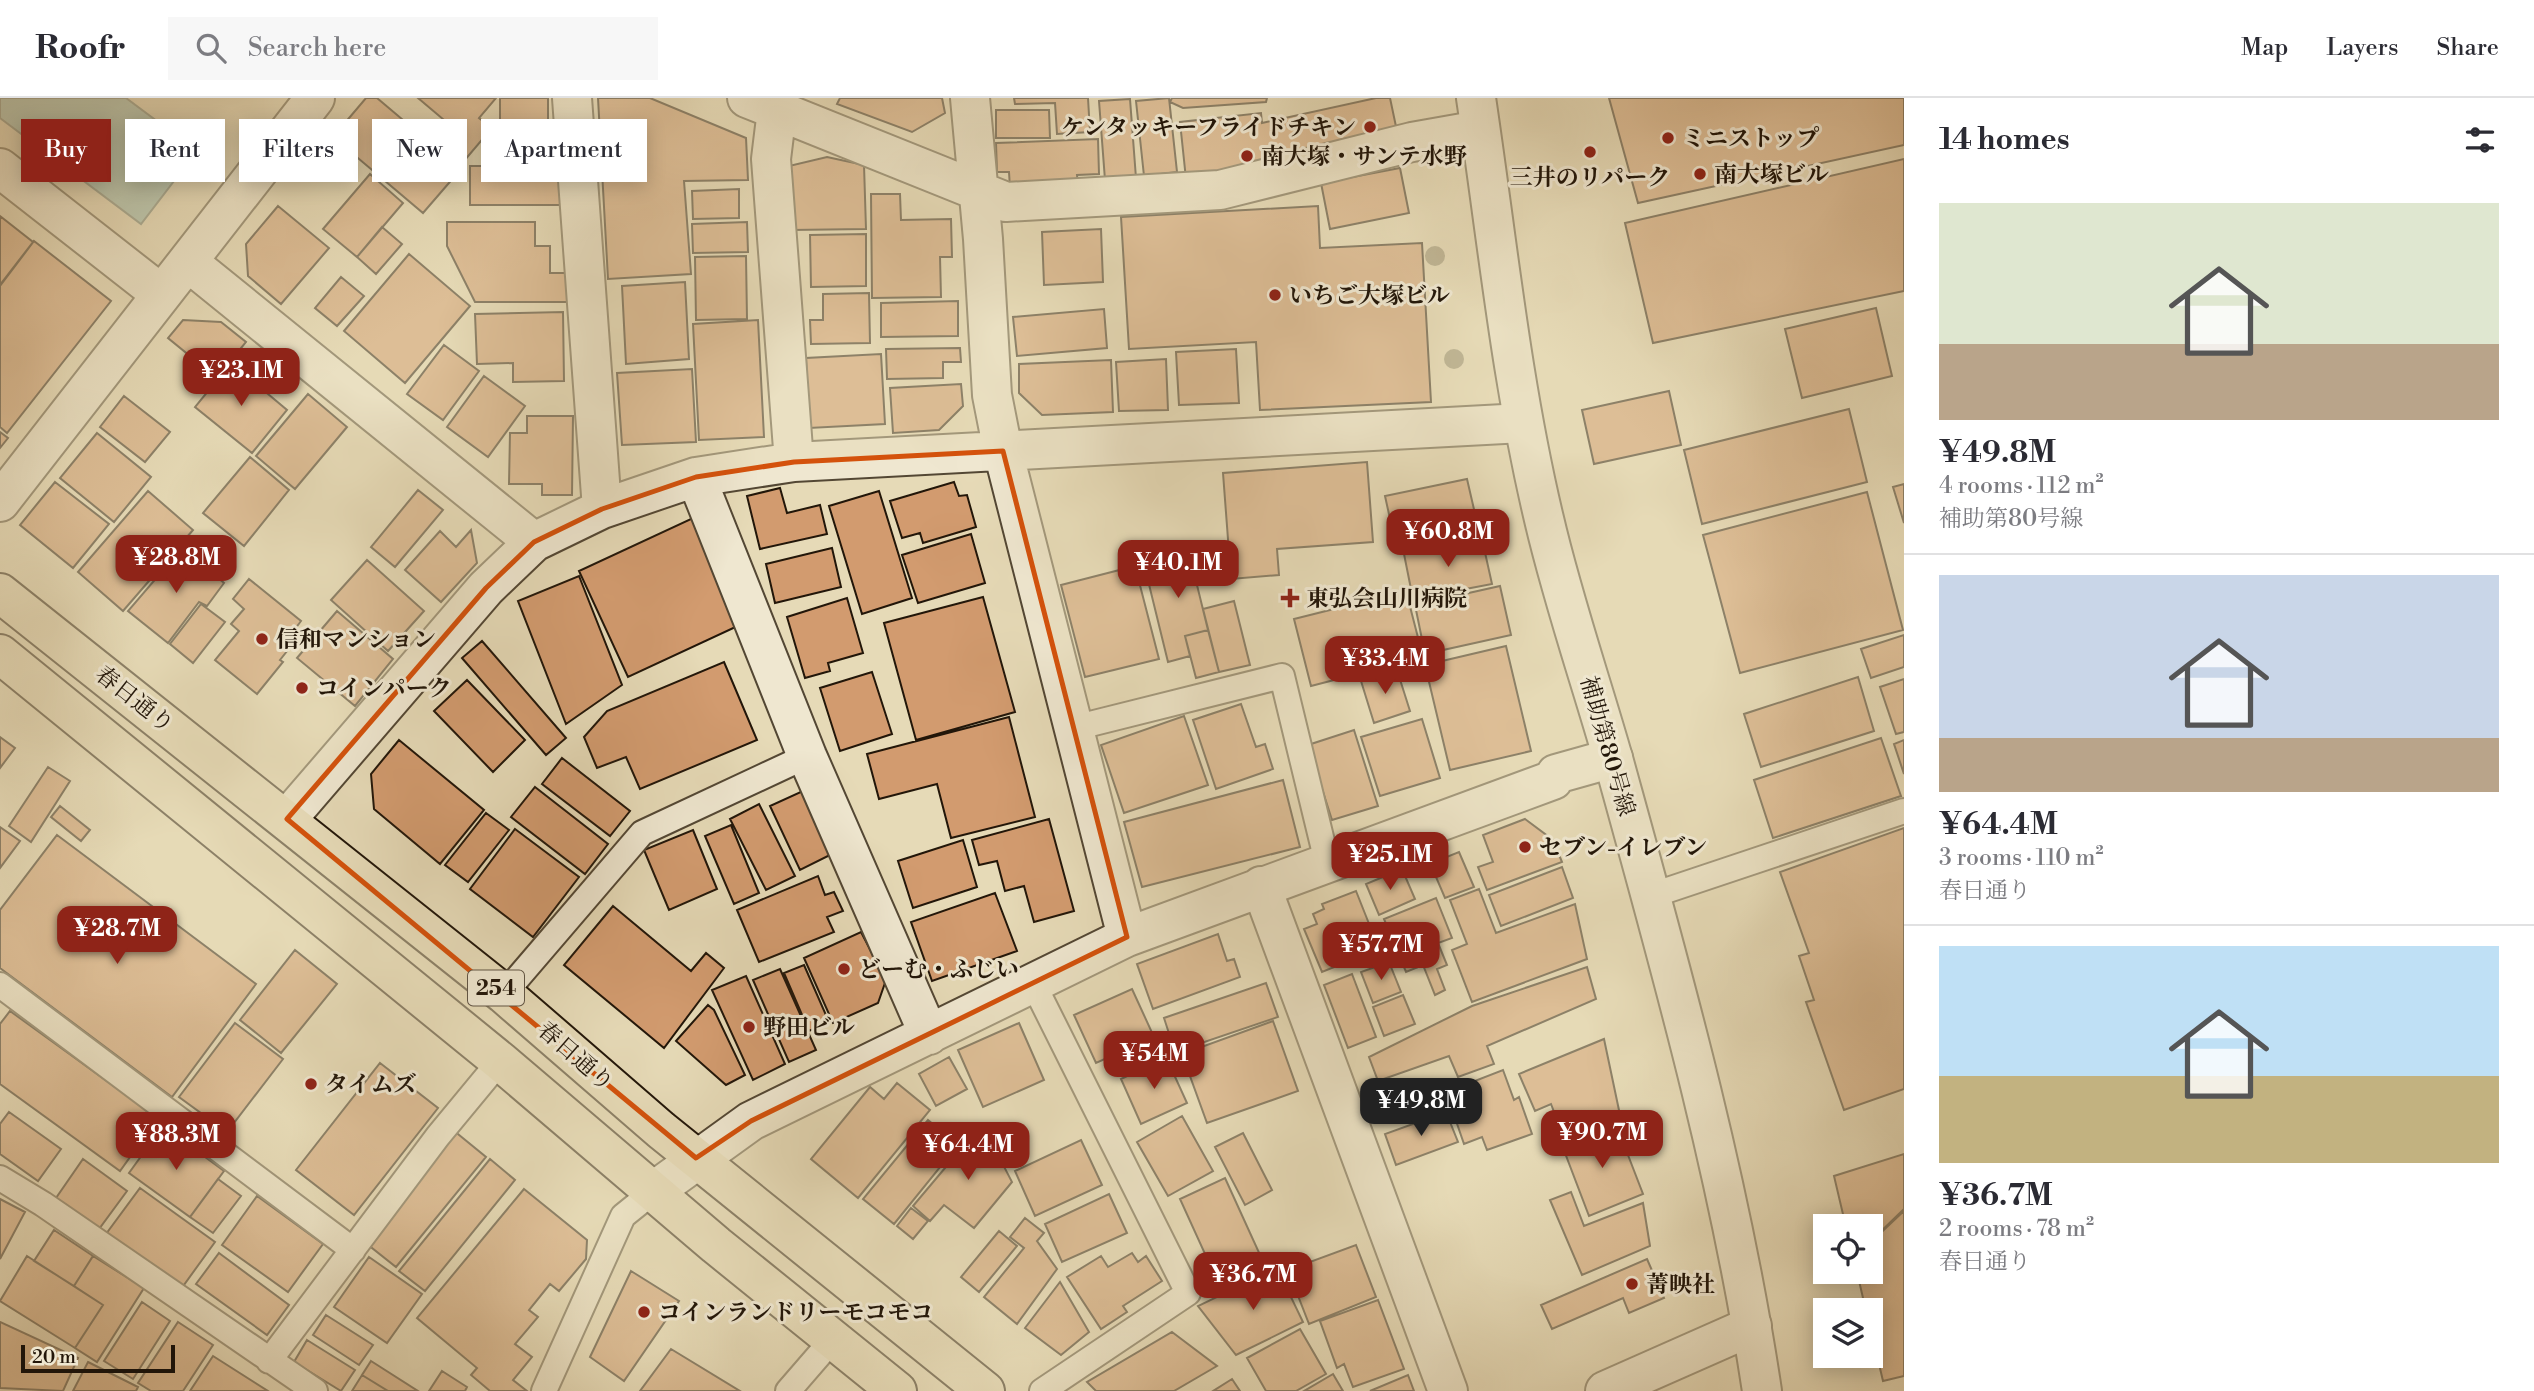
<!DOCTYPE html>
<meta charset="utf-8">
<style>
body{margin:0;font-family:"Libre Bodoni","Noto Serif JP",serif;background:#f7f7f7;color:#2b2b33;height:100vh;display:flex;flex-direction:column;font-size:26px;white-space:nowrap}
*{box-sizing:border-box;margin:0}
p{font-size:23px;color:#7c7c81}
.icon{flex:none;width:38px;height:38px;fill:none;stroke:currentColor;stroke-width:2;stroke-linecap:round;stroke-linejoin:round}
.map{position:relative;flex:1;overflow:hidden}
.sheet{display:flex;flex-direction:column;background:#fff;width:630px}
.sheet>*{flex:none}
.guide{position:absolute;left:21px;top:21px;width:665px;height:63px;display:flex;gap:14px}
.tools{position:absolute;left:1813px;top:1116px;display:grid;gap:14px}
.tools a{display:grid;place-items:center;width:70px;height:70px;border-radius:0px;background:#fff;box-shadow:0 4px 18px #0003;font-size:35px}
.scale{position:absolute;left:21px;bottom:18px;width:154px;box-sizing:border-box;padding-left:7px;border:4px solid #221609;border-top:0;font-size:19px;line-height:24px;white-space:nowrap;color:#221609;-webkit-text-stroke:5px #efe7d0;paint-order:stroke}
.price{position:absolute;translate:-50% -60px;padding:0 16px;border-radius:14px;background:#8f2418;color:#fff;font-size:23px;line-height:46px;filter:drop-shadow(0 2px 4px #0008)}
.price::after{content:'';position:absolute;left:50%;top:42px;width:21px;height:16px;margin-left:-10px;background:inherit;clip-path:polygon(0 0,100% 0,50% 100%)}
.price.on{background:#222;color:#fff}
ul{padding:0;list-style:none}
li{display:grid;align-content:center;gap:14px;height:371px;padding:0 35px}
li+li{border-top:2px solid #e1e1e2}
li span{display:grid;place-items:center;height:217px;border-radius:0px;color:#555}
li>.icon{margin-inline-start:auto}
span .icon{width:126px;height:126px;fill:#fffc;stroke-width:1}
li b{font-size:30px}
h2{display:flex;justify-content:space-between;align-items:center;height:84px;padding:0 35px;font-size:30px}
.tag{padding:0 24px;border-radius:0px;background:#fff;box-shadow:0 4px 18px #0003;font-size:24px;line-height:63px}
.tag.on{background:#8f2418;color:#fff}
header{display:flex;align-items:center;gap:42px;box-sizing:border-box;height:98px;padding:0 35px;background:#fff;border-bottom:2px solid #e1e1e2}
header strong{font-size:33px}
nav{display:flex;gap:38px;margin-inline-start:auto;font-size:24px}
.search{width:490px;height:63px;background:#f7f7f7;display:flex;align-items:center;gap:18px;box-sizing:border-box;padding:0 24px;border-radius:0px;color:#7c7c81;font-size:26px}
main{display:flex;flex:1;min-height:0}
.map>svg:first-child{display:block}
.water{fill:#96baaf;stroke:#68786d;stroke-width:2}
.building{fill:#d29b6f;stroke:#221609;stroke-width:2}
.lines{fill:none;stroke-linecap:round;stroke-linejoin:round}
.service-casing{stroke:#534734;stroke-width:28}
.minor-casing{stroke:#534734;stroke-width:42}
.tertiary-casing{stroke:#534734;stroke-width:42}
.trunk-casing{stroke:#221609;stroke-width:42}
.service{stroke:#efe7d0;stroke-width:24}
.minor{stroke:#efe7d0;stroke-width:38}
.tertiary{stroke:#efe7d0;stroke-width:38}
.trunk{stroke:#e6dab7;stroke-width:38}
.tree{fill:#928a6e}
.marked{fill:none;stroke:#d4520c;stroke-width:5;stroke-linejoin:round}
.poi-dot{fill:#8f2418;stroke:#efe7d0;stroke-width:2.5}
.labels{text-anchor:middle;stroke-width:6;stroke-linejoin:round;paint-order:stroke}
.shield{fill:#efe7d0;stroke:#605545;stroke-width:2}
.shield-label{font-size:21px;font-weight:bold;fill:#221609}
.poi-label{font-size:23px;font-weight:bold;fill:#221609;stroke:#efe7d0;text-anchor:start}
.street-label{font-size:23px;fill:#221609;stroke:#efe7d0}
</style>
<header>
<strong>Roofr</strong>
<div class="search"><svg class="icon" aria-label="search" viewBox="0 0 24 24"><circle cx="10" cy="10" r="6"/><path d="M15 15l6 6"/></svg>Search here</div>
<nav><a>Map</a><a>Layers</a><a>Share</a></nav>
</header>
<main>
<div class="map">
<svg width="1904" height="1293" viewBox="0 0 1904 1293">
<rect width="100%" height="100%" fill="#e6dab7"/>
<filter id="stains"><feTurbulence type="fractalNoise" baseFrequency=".00286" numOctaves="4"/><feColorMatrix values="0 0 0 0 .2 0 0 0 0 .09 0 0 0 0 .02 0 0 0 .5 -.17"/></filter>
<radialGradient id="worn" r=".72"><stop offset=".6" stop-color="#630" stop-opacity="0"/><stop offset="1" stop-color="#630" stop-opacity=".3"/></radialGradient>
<!-- water -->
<path class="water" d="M0 0H126L197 53 141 126 0 20Z"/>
<!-- building -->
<path class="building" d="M366 0H377L461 71 423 115 333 39Z
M418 0H496L479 20 492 30 464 63 438 40 450 27Z
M500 0H548V59H500Z
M598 0H650L746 40 748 82 684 83 691 176 608 181Z
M840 0H942L945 15 912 34 837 6Z
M1014 0H1088L1090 34 1057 36 1055 5 1015 6Z
M1169 0 1177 74 1144 78 1136 3Z
M1172 0H1267L1266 4 1183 10 1170 4Z
M1376 0H1390L1398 38 1186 81 1180 24 1261 15 1262 25Z
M1609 0H1904V47L1638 105Z
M1130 1 1136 80 1105 82 1099 3Z
M996 12H1049L1050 40H996Z
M1098 41 1099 76 1077 77 1078 87 1010 90 1009 74H997L996 45Z
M827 59 864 67 866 131 791 132 789 68Z
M1904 61V193L1653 245 1625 125Z
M470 68H564V107H470Z
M1400 70 1409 115 1330 131 1321 85Z
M370 76 403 105 357 159 323 131Z
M739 91V120L693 121 692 93Z
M871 96H900L901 122 951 121 952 159H940L941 199 872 200Z
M278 108 329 150 281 206 248 178 246 146Z
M1318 108 1320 150 1422 145 1431 304 1260 312 1256 244 1129 251 1121 119Z
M0 118 33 144 0 187Z
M447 124H535V148H550V175H575V204H475L447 148Z
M747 124 748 154 693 155 692 126Z
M382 129 402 146 376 176 357 159Z
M1101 131 1103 184 1044 187 1042 134Z
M866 136V188L811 189 810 137Z
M34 143 111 203 7 335 0 329V188Z
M409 156 470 208 405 285 344 233Z
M746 158 747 221 696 222 695 159Z
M341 179 364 198 337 228 315 210Z
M685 184 689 261 626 266 622 188Z
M869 195 870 245 811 246 810 222H823V196Z
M958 203V238L881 239V205Z
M1876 210 1892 278 1802 300 1785 231Z
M1104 211 1107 250 1017 258 1013 219Z
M563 214 564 283 513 284V265L477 266 475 216Z
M183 222 221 224 246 244 217 280 168 240Z
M758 222 764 339 699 342 693 226Z
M444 247 479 273 443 322 407 296Z
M960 250 961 264H943V280L887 281 886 251Z
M1236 251 1239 305 1179 307 1176 254Z
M881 256 885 326 809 330 806 260Z
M1166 261 1168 312 1119 313 1116 264Z
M1111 262 1113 314 1042 317 1019 295V266Z
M231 265 287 312 252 355 195 309Z
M692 271 696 344 622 347 617 275Z
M484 278 525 308 488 359 447 329Z
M961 286 963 308 939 332 893 335 890 290Z
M1669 293 1681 347 1594 366 1582 312Z
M308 296 347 329 295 391 256 358Z
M124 298 170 334 145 364 100 329Z
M1849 311 1867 384 1702 426 1684 352Z
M527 318H573L572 397H542V386H509L510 335H527Z
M0 334 8 340 0 350Z
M97 335 151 379 114 424 60 380Z
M250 359 289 392 244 448 203 415Z
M1367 364 1373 444 1277 451 1279 477 1231 481 1223 375Z
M1467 381 1476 420 1394 439 1385 398Z
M55 384 109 426 73 470 20 427Z
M954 384 959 398 967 397 976 429 923 445 920 435 902 440 890 403Z
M1904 386V425L1893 389Z
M780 390 787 415 820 407 827 436 760 451 747 398Z
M418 392 443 412 395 469 371 449Z
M148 393 193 432 123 513 78 474Z
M879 393 912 500 862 516 829 408Z
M1867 394 1903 532 1740 575 1703 437Z
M693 420 742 526 628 579 579 473Z
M471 432 477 465 441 504 405 472 440 433 456 449Z
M971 436 985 485 918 505 902 457Z
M1482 441 1492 486 1413 501 1404 456Z
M183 449 224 485 207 508 199 504 168 545 128 513Z
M832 450 841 489 775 505 766 466Z
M1200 451 1208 480 1196 483 1208 532 1185 538 1190 558 1168 564 1144 466Z
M367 462 424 513 388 553 331 502Z
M1135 468 1159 561 1085 579 1061 487Z
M579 478 622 587 566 626 518 503Z
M249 481 301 523 289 539 295 543 280 562 283 564 257 596 215 562 239 533 231 526 244 511 233 501Z
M1500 488 1511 537 1425 556 1415 507Z
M1406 493 1423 559 1311 588 1294 521Z
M983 499 1015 614 916 642 884 525Z
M847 500 863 555 828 565 830 573 805 580 787 519Z
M1234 503 1250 567 1219 574 1203 511Z
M201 506 225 524 193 565 170 546Z
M337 513 393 561 355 608 297 560Z
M1208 532 1219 574 1196 580 1185 538Z
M1904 537V569L1871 580 1861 551Z
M482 543 566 640 546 657 462 560Z
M1506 548 1531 653 1450 672 1425 567Z
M724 564 757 642 640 691 626 659 597 670 584 639 607 613Z
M1397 572 1410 613 1374 625 1361 583Z
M872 574 892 636 840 653 820 590Z
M1858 579 1874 633 1761 669 1744 616Z
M1904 581V634L1896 636 1880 589Z
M467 582 525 642 493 674 434 613Z
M1241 606 1256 649 1265 646 1273 671 1216 691 1193 622Z
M1184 618 1208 687 1124 715 1101 647Z
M1009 619 1035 719 951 740 937 686 879 701 867 656Z
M1422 621 1440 680 1380 698 1361 639Z
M1354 632 1378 708 1332 722 1308 647Z
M0 639 15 650 0 670Z
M1881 640 1901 698 1773 740 1754 682Z
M399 642 484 712 440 766 374 711 371 676Z
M1904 642V676L1894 646Z
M562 660 630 713 610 738 542 686Z
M48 669 70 683 31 744 9 728Z
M1283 682 1300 749 1142 789 1124 724Z
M535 689 608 746 585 776 511 719Z
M805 692 834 755 800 772 770 708Z
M759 706 795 778 766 792 730 721Z
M60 708 90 732 81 743 51 719Z
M486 715 509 732 468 784 445 767Z
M1049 721 1074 813 1034 824 1024 788 1005 793 997 763 979 767 972 742Z
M1525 721 1553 742 1562 764 1487 792 1478 769 1493 764 1483 737Z
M731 727 759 795 734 806 705 738Z
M0 729 20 743 0 770Z
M1904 730V991L1844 1012 1806 904 1814 902 1799 858 1809 855 1780 774Z
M515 731 579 779 533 839 470 791Z
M693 732 717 791 669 812 644 752Z
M57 737 256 886 172 999 0 870V812Z
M963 742 977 789 913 810 898 763Z
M1459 754 1474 789 1445 800 1433 772 1446 766 1444 760Z
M1562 769 1573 800 1501 828 1489 797Z
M1402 771 1415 801 1379 817 1366 786Z
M818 778 825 797 834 794 843 813 827 819 834 834 759 864 737 812Z
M1479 791 1496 835 1575 806 1587 861 1472 904 1452 852 1467 846 1450 802Z
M1356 793 1379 851 1322 874 1304 831 1317 826 1313 816 1324 811 1322 806Z
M995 795 1017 853 932 883 911 824Z
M1436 800 1452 840 1438 845 1447 867 1437 871 1445 892 1435 897 1423 867 1406 874 1384 821Z
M613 808 691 873 706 855 724 870 664 950 564 867Z
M861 834 886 882 878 905 833 925 804 860Z
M1218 836 1227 863 1234 861 1240 879 1153 911 1137 866Z
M295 852 337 886 281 955 240 922Z
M1389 864 1401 894 1373 905 1361 874Z
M804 867 829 924 809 933 784 875Z
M1587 869 1596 901 1487 948 1494 966 1458 979 1449 958 1378 983 1369 959 1472 908Z
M780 871 816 952 789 964 753 882Z
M1352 876 1376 939 1348 950 1324 887Z
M746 878 785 966 753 982 712 892Z
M1266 885 1278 919 1175 954 1164 920Z
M1132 891 1154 939 1096 965 1074 917Z
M1403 897 1415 926 1384 938 1373 909Z
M708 907 714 912 745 977 726 987 676 943Z
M10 913 158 1020 120 1073 0 986V926Z
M1273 923 1298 993 1207 1025 1182 956Z
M235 925 283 961 227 1034 179 999Z
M1019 925 1044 982 983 1009 958 952Z
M1604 941 1620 1017 1564 1040 1551 1006 1535 1013 1519 976Z
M949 959 967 991 936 1008 919 976Z
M1166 959 1187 1005 1141 1026 1121 981Z
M380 965 438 1010 354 1117 296 1072Z
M1503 972 1514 1002 1519 999 1532 1036 1487 1052 1482 1039 1464 1046 1453 1014 1461 1011 1454 991Z
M897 985 930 1012 858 1100 811 1061 870 989 884 1001Z
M9 1014 61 1051 38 1083 0 1056V1026Z
M1446 1014 1458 1044 1396 1067 1385 1036Z
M1182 1018 1213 1073 1168 1098 1137 1044Z
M928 1022 958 1047 894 1126 863 1101Z
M982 1026 1012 1084 974 1130 944 1107 930 1123 913 1108Z
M1616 1026 1643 1096 1589 1118 1562 1047Z
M163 1028 224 1073 190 1119 129 1075Z
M453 1032 486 1059 396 1169 362 1142Z
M1243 1035 1272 1092 1245 1107 1215 1049Z
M1081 1042 1102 1087 1035 1118 1015 1073Z
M1904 1056V1111L1871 1143V1129H1846L1834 1078Z
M83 1061 127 1093 99 1131 56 1100Z
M490 1061 515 1082 425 1193 399 1173Z
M1225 1080 1266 1170 1221 1191 1180 1101Z
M218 1081 241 1098 213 1135 190 1119Z
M140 1090 215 1144 181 1191 106 1136Z
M524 1091 587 1142 586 1161 559 1193 550 1186 529 1212 538 1219 515 1246 532 1259 513 1282 527 1293H490L471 1277 477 1270 417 1220Z
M1571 1094 1584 1128 1643 1105 1650 1148 1582 1177 1550 1102Z
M1109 1096 1127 1135 1062 1164 1045 1126Z
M257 1098 323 1146 288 1194 222 1147Z
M0 1101 25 1114 0 1161Z
M911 1110 928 1123 913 1141 897 1128Z
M1904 1113V1278L1883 1283 1871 1232V1213H1866L1857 1174H1871V1144Z
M1025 1120 1044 1135 1037 1143 1057 1171 1017 1226 984 1199 1024 1150 1010 1139Z
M54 1132 93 1158 74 1188 34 1163Z
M999 1133 1017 1148 979 1194 961 1179Z
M1356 1147 1376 1199 1309 1226 1288 1172Z
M219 1155 289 1207 267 1237 196 1186Z
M1132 1155 1138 1164 1146 1158 1162 1183 1123 1208 1127 1214 1101 1231 1067 1179 1101 1158 1108 1169Z
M27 1158 103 1207 75 1250 0 1203Z
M93 1158 144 1190 97 1264 75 1250 103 1207 74 1188Z
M369 1159 422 1196 387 1245 334 1209Z
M1647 1161 1664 1200 1629 1215 1623 1200 1552 1231 1541 1207Z
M1277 1170 1303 1224 1236 1257 1198 1208Z
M631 1173 679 1203 624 1283 590 1259Z
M1060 1184 1089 1234 1061 1257 1025 1230Z
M1378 1202 1404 1271 1353 1289 1344 1266 1337 1270 1320 1223Z
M142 1204 170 1223 133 1281 104 1263Z
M326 1217 373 1247 359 1267 313 1237Z
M0 1224 78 1260 63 1293 0 1290Z
M178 1224 213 1247 183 1293H151L138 1285Z
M1300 1231 1326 1276 1296 1293H1266L1247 1260Z
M1172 1234 1217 1268 1174 1293H1096L1087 1284Z
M307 1242 355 1272 341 1293 294 1264Z
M671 1251 740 1293H640Z
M213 1258 268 1293H190Z
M371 1263 418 1293H388L362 1277Z
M88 1264 138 1289 136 1293H73Z
M442 1273 467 1289 465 1293H429Z
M1333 1276 1343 1293H1304Z
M362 1277 388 1293H352Z
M1408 1277 1414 1293H1370Z
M1232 1281 1240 1293H1213Z"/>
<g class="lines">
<defs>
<path id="service" d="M1074 630 1282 578 1327 764
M1650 798 1904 713
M1033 885 1188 1195 1042 1293
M0 887 353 1152
M504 896 642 735 807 658
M0 1080 43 1106 315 1293
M269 1263 438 1038 500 963
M544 1293 623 1118 654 1093
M788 1293 833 1241"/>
<path id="minor" d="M572 0 602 411
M747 0 1006 104 1220 92 1412 44 1480 32
M970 0 983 141 992 297 1003 353 1127 839
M777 12 771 61 794 364
M0 70 161 196
M188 164 534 444
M696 379 807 658 929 937
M0 404 315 0
M287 721 486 490 534 444 602 411 696 379 794 364 1523 325
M1261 788 1448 1293
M654 1093 751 1023 1127 839 1553 682 1556 676 1613 660
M1605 1293 1752 1228"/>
<path id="tertiary" d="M1476 0C1497 140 1511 283 1544 421 1563 503 1591 583 1614 664 1671 871 1730 1080 1762 1293"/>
<path id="trunk" d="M0 495 504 896 661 1032 985 1293
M0 556 500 963 716 1147 897 1293"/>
</defs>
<!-- service casing -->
<use href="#service" class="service-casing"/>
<!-- minor casing -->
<use href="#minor" class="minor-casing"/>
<!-- tertiary casing -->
<use href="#tertiary" class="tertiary-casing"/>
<!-- trunk casing -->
<use href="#trunk" class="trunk-casing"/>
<!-- service -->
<use href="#service" class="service"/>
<!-- minor -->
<use href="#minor" class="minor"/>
<!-- tertiary -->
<use href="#tertiary" class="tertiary"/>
<!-- trunk -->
<use href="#trunk" class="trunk"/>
</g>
<!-- trees -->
<g class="tree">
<circle cx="1435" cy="158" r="10"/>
<circle cx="1454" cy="261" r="10"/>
</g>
<!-- marked area -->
<path d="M0 0H1904V1293H0ZM1003 353 1127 839 751 1023 696 1060 287 721 486 490 534 444 602 411 696 379 794 364Z" fill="#e6dab7" fill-opacity=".55" fill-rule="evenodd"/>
<path class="marked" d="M1003 353 1127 839 751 1023 696 1060 287 721 486 490 534 444 602 411 696 379 794 364Z"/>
<!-- markers -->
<g class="poi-dot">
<circle cx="1370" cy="29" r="7"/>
<circle cx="1668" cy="40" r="7"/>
<circle cx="1590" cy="54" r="7"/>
<circle cx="1247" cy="58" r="7"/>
<circle cx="1700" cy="76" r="7"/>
<circle cx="1275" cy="197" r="7"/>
<path d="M1286.5 489.5h7v7h7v7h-7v7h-7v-7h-7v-7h7z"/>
<circle cx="262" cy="541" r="7"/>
<circle cx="302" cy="590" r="7"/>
<circle cx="1525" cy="749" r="7"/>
<circle cx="844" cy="871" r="7"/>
<circle cx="749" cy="929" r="7"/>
<circle cx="311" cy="986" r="7"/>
<circle cx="1632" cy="1186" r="7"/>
<circle cx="644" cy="1214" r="7"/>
</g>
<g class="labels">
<!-- shield labels -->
<rect class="shield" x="468" y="872.5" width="56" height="35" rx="5"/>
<g class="shield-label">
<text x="496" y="897">254</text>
</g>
<!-- poi labels -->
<g class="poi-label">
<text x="1356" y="37" text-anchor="end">ケンタッキーフライドチキン</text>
<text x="1682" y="48">ミニストップ</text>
<text x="1261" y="66">南大塚・サンテ水野</text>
<text x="1714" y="84">南大塚ビル</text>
<text x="1590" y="87" text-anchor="middle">三井のリパーク</text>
<text x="1289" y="205">いちご大塚ビル</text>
<text x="1306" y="508">東弘会山川病院</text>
<text x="276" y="549">信和マンション</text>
<text x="316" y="598">コインパーク</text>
<text x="1539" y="757">セブン-イレブン</text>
<text x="858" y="879">どーむ・ふじい</text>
<text x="763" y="937">野田ビル</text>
<text x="325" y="994">タイムズ</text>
<text x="1646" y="1194">菁映社</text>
<text x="658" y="1222">コインランドリーモコモコ</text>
</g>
<!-- street labels -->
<g class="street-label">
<text transform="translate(135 601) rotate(38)" y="8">春日通り</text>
<text transform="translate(1608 648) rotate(74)" y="8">補助第80号線</text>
<text transform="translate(576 958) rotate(41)" y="8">春日通り</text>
</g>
</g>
<rect width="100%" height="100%" filter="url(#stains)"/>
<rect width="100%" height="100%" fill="url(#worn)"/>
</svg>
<div class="tools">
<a><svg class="icon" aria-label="locate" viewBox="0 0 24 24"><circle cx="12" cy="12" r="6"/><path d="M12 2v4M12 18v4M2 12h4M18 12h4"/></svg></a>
<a><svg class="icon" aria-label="layers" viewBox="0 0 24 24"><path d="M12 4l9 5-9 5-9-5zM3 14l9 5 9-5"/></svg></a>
</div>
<div class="scale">20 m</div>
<b class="price" style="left:241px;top:310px">¥23.1M</b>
<b class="price" style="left:1448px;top:471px">¥60.8M</b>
<b class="price" style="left:176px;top:497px">¥28.8M</b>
<b class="price" style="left:1178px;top:502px">¥40.1M</b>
<b class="price" style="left:1385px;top:598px">¥33.4M</b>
<b class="price" style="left:1390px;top:794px">¥25.1M</b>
<b class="price" style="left:117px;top:868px">¥28.7M</b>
<b class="price" style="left:1381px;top:884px">¥57.7M</b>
<b class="price" style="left:1154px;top:993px">¥54M</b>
<b class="price on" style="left:1421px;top:1040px">¥49.8M</b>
<b class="price" style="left:1602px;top:1072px">¥90.7M</b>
<b class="price" style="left:176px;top:1074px">¥88.3M</b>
<b class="price" style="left:968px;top:1084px">¥64.4M</b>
<b class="price" style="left:1253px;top:1214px">¥36.7M</b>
<div class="guide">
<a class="tag on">Buy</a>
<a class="tag">Rent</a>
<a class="tag">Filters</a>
<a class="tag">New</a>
<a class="tag">Apartment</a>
</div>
</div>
<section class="sheet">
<h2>14 homes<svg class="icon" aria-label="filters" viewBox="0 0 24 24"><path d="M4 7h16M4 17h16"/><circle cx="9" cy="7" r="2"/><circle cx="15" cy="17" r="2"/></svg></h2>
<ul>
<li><span style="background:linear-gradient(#dfe7d0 65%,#b9a48a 0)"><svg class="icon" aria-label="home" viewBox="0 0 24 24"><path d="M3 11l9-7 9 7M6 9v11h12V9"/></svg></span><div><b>¥49.8M</b><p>4 rooms · 112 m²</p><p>補助第80号線</p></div></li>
<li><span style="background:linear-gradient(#c9d6e8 75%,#b9a48a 0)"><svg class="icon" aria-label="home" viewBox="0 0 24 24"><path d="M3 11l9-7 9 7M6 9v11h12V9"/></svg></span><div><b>¥64.4M</b><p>3 rooms · 110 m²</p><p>春日通り</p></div></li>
<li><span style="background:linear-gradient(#bfe0f5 60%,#c2b280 0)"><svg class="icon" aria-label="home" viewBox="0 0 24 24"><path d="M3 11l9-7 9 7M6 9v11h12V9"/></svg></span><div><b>¥36.7M</b><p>2 rooms · 78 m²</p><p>春日通り</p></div></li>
</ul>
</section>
</main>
